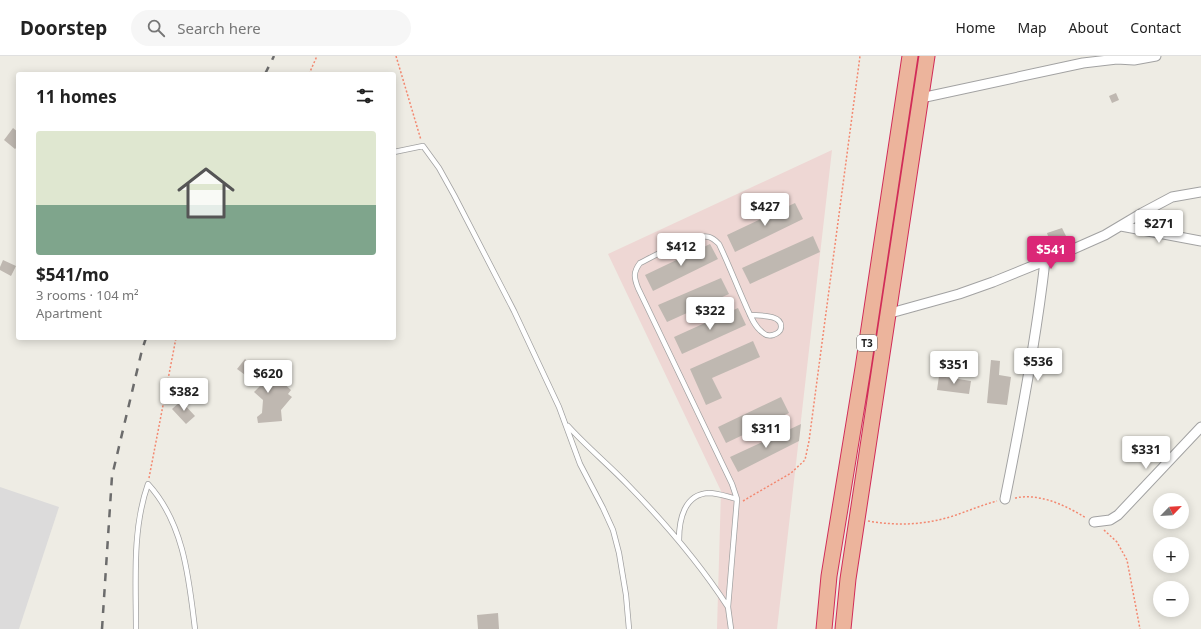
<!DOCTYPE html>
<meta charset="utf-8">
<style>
body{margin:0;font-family:"Noto Sans",sans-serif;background:#f6f6f6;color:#222;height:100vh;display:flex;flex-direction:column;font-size:15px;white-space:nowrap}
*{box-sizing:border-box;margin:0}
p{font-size:13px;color:#767676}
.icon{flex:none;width:22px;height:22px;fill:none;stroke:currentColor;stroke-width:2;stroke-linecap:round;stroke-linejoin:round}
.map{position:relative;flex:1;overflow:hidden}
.drawer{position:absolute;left:16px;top:16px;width:380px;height:268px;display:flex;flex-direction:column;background:#fff;border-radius:4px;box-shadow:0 2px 10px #0003}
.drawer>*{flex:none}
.needle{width:26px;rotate:65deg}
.controls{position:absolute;left:1153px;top:437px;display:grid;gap:8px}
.controls a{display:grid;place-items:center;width:36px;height:36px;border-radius:50%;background:#fff;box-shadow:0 2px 10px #0003;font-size:20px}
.price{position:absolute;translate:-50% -34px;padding:0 9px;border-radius:4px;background:#fff;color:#222;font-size:13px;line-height:26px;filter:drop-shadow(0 1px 2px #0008)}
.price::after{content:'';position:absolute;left:50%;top:24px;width:12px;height:9px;margin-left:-6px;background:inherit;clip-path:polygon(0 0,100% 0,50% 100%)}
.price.current{background:#db2777;color:#fff}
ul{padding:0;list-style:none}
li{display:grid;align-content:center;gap:8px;height:212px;padding:0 20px}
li+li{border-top:1px solid #e0e0e0}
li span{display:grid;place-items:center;height:124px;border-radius:4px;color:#555}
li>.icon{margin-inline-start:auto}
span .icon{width:72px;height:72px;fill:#fffc;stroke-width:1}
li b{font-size:17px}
h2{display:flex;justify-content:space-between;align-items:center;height:48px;padding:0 20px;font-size:17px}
header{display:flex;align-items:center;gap:24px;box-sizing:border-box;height:56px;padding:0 20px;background:#fff;border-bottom:1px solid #e0e0e0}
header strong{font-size:19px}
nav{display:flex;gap:22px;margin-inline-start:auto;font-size:14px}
.search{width:280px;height:36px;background:#f6f6f6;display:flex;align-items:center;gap:10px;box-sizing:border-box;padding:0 14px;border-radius:22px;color:#767676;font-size:15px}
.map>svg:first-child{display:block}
.residential{fill:#dcdbdb}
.commercial{fill:#eed7d4}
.building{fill:#bfb8b1}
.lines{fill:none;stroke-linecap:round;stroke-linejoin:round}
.service-casing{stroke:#a2a2a2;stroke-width:6}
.minor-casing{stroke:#a2a2a2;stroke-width:11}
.trunk-casing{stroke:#d12c58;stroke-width:17}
.path{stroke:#f38870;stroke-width:1.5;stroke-dasharray:2 2;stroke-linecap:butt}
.service{stroke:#fff;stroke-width:4.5}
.minor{stroke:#fff;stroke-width:9}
.trunk{stroke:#ecb49c;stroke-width:15}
.rail{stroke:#6c6c6c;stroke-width:2.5;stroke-dasharray:8 8;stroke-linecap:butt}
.labels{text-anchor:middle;stroke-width:3;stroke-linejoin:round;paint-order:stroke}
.shield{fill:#fff;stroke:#626262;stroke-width:1}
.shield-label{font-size:10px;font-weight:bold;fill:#1e1e1e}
</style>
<header>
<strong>Doorstep</strong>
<div class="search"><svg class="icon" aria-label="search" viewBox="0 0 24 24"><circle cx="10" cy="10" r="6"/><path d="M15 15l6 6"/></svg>Search here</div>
<nav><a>Home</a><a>Map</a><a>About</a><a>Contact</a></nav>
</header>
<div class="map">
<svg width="1201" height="573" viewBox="0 0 1201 573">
<rect width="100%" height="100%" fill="#eeece4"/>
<!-- residential -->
<path class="residential" d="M0 431 59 451 19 573H0Z"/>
<!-- commercial -->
<path class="commercial" d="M832 94 777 573H717L721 435 608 198Z"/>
<!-- building -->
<path class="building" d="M1116 37 1119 44 1112 47 1109 40Z
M13 72 18 76V90L15 93 4 84Z
M795 147 803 163 735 196 727 179Z
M1062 172 1066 180 1050 186 1047 177Z
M813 180 820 196 750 228 742 212Z
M710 188 718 203 653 235 645 219Z
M3 204 16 210 11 220 0 214V211Z
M721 222 729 238 667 266 658 249Z
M738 252 746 269 682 298 674 281Z
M753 285 760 301 712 322 722 342 706 349 690 313Z
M245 303 276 330 281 325 291 334 288 338 292 341 281 354 282 365 258 367 257 361 262 357 263 344 254 336 260 330 237 313Z
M991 304 1000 305 999 319 1011 321 1007 349 987 347Z
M939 320 971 325 969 338 937 334Z
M781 341 789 357 726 387 718 371Z
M181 345 195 360 186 368 172 353Z
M801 368 799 385 738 416 730 401Z
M498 557 499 573H478L477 559Z"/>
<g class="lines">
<defs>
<path id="service" d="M394 96 423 90 439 112 454 139 514 255 559 351 580 408 603 452 613 474 619 497 626 539 629 573
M568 370C587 391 610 410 629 430 666 468 700 508 728 551
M679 484C679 464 684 438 709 437 718 437 728 441 737 443
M136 573C136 525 132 473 148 428 184 467 189 523 195 573
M731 573 728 551 737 443 732 428 638 232C634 222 633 216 640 207 654 200 695 177 709 181 713 182 716 185 719 188 729 209 737 230 746 250 750 259 754 270 762 276 765 279 769 280 773 279 777 278 781 275 781 271 782 258 759 260 750 259"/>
<path id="minor" d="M921 42 1083 7 1117 3 1134 4 1156 0
M1121 170 1201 185
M887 258 959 238 993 226 1062 198 1105 179 1142 157 1172 141 1201 136
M1005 443C1021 364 1036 285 1045 205
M1094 466 1110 464 1118 459 1201 371"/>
<path id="trunk" d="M824 573 829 520 863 312 910 0
M843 573 848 523 927 0"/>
</defs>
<!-- service casing -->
<use href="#service" class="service-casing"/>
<!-- minor casing -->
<use href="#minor" class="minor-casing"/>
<!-- trunk casing -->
<use href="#trunk" class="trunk-casing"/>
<!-- path -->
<path class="path" d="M396 0 421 84
M309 18 317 0
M149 422 176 282
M1015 442C1040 437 1065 449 1086 462
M743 445 791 417 805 404 809 385 860 0
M868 465C897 470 925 469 953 460 968 455 982 449 997 445
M1104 474 1117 486 1127 504 1140 573"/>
<!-- service -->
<use href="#service" class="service"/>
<!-- minor -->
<use href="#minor" class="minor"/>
<!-- trunk -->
<use href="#trunk" class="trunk"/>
<!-- rail -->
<path class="rail" d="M265 18 274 0
M102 573 112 420 142 294 146 282"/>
</g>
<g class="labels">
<!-- shield labels -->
<rect class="shield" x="857" y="279" width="20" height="16" rx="3"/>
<g class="shield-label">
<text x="867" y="291">T3</text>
</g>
</g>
</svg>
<div class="controls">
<a><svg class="needle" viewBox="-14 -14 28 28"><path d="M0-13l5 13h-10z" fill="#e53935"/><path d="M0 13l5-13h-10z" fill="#767676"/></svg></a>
<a>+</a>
<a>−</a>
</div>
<b class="price" style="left:765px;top:171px">$427</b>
<b class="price" style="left:1159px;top:188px">$271</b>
<b class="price" style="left:681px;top:211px">$412</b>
<b class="price current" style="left:1051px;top:214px">$541</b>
<b class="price" style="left:710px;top:275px">$322</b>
<b class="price" style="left:1038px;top:326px">$536</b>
<b class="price" style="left:954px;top:329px">$351</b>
<b class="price" style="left:268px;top:338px">$620</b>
<b class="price" style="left:184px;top:356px">$382</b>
<b class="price" style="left:766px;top:393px">$311</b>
<b class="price" style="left:1146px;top:414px">$331</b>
<section class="drawer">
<h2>11 homes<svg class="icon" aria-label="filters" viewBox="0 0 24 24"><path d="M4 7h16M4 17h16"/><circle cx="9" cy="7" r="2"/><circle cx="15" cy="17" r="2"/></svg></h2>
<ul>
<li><span style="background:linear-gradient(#dfe7d0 60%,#7fa58c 0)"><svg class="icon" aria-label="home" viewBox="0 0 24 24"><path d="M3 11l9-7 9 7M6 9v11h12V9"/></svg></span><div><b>$541/mo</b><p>3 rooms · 104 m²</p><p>Apartment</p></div></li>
</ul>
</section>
</div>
